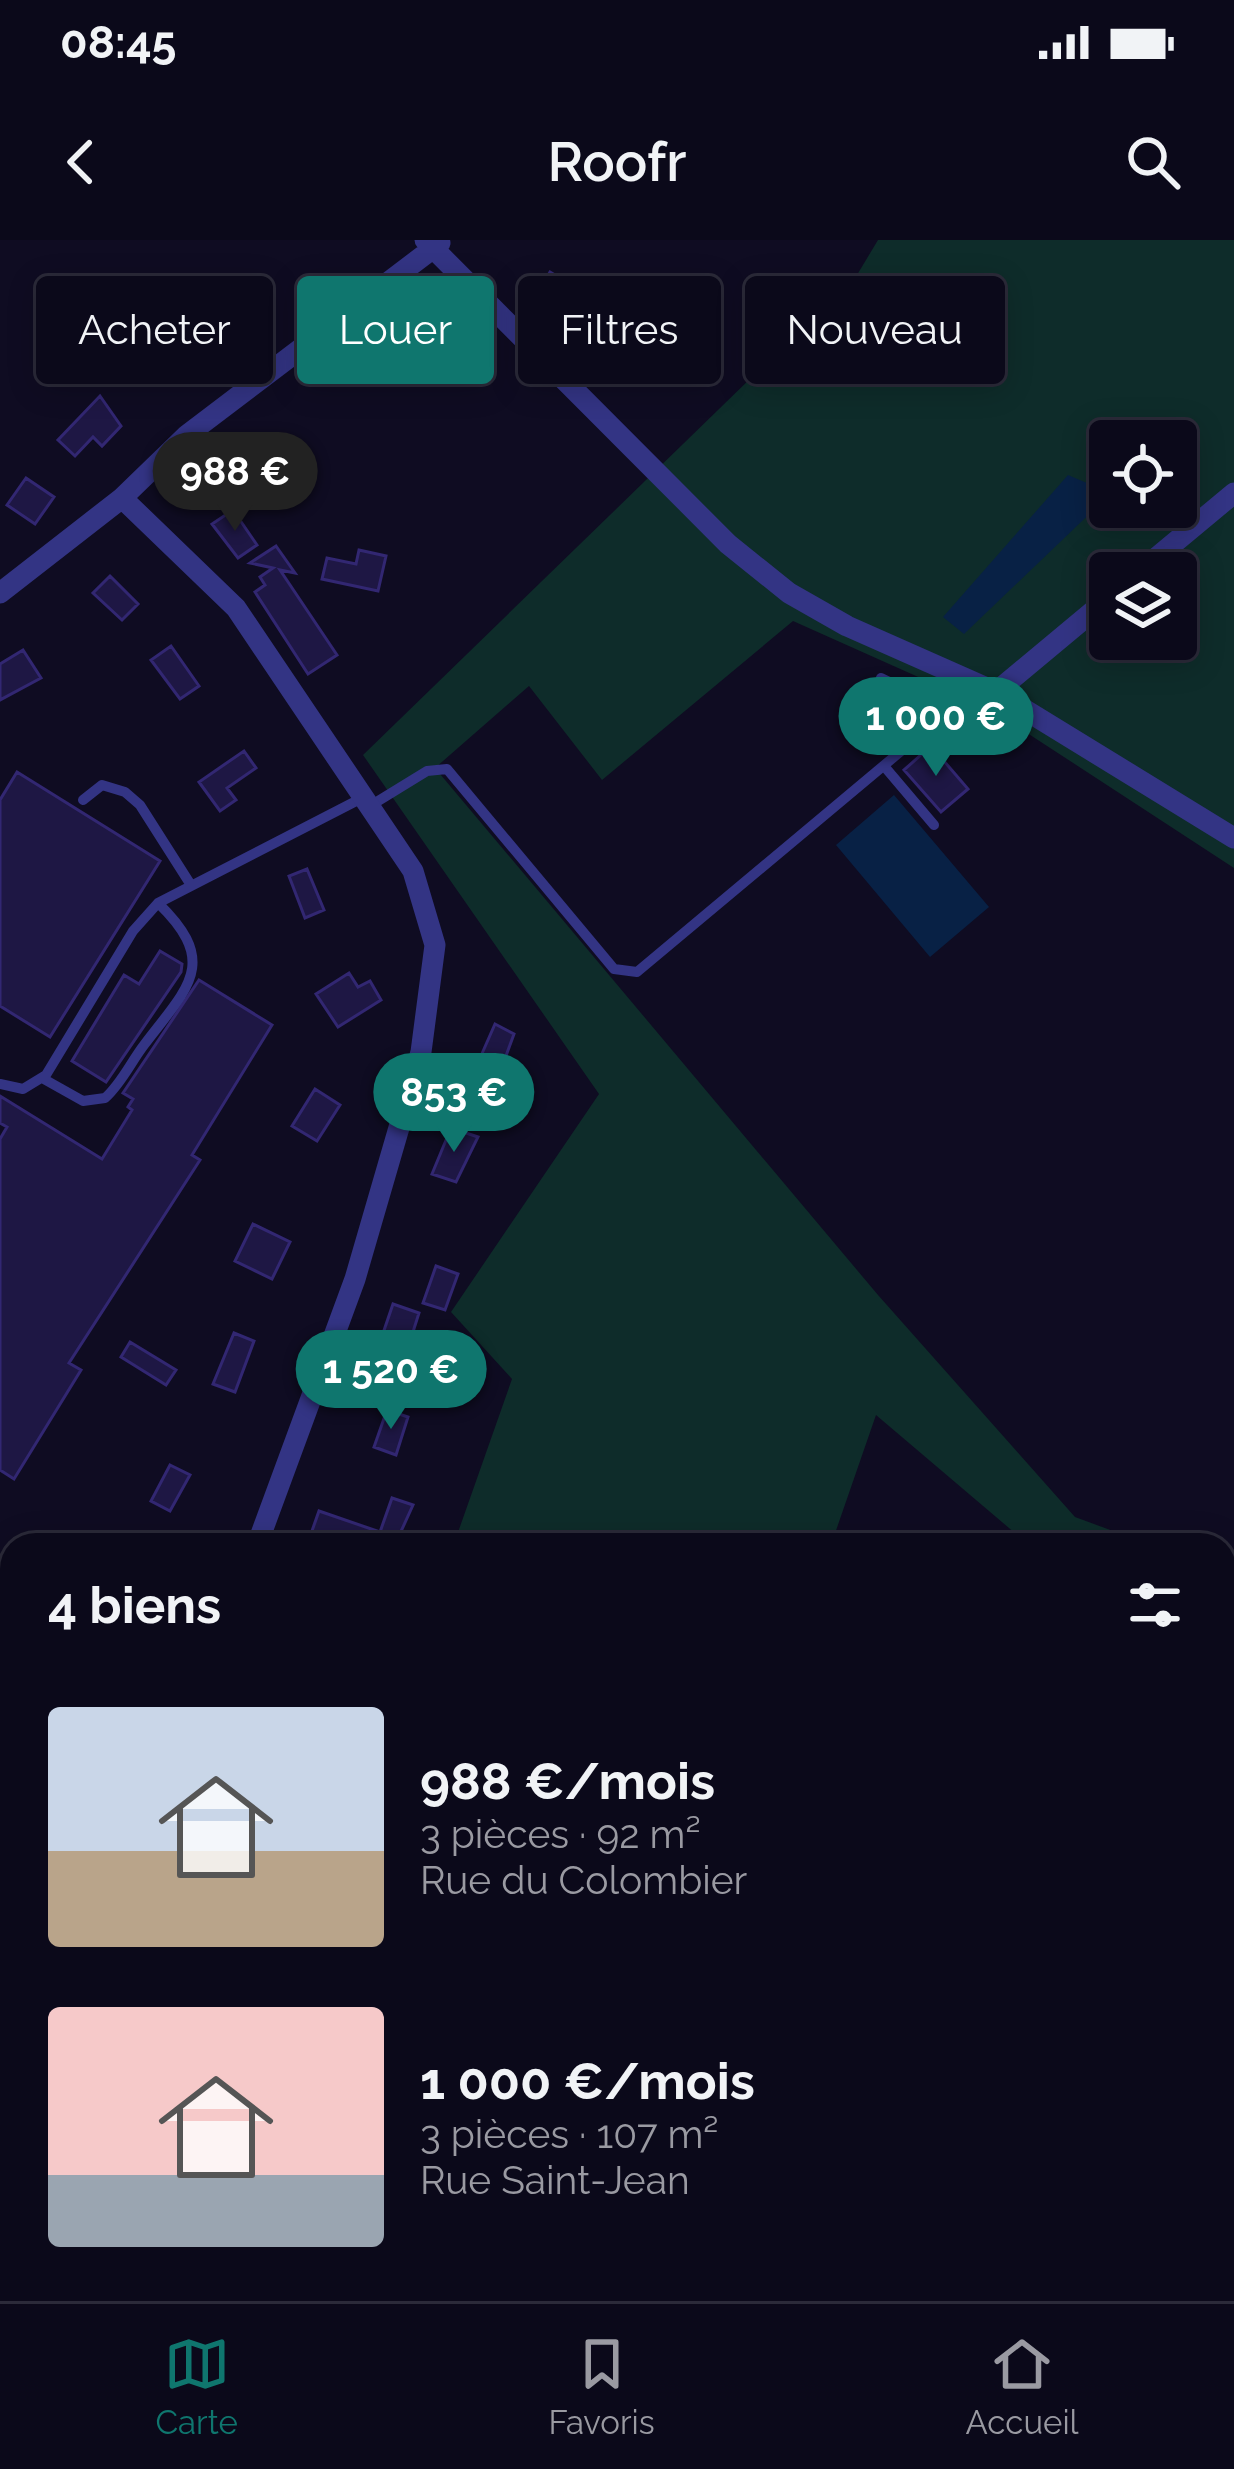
<!DOCTYPE html>
<html lang="fr">
<meta charset="utf-8">
<style>
body{margin:0;font-family:Raleway,sans-serif;background:#191727;color:#f1f3f6;height:100vh;display:flex;flex-direction:column;font-size:45px;white-space:nowrap}
*{box-sizing:border-box;margin:0}
p{font-size:39px;color:#9a9aa2}
.icon{flex:none;width:66px;height:66px;fill:none;stroke:currentColor;stroke-width:2;stroke-linecap:round;stroke-linejoin:round}
.map{position:relative;flex:1;overflow:hidden}
.side{position:absolute;left:0px;top:1293px;width:1236px;height:768px;display:flex;flex-direction:column;background:#0b091a;border-radius:36px 36px 0 0;box-shadow:0 6px 30px #0003,0 0 0 3px #2b2a39}
.side>*{flex:none}
.guide{position:absolute;left:36px;top:36px;width:1164px;height:108px;display:flex;gap:24px}
.controls{position:absolute;left:1089px;top:180px;display:grid;gap:24px}
.controls a{display:grid;place-items:center;width:108px;height:108px;border-radius:12px;background:#0b091a;box-shadow:0 6px 30px #0003,0 0 0 3px #2b2a39;font-size:60px}
.price{position:absolute;translate:-50% -102px;padding:0 27px;border-radius:42px;background:#0f766e;color:#fff;font-size:39px;line-height:78px;filter:drop-shadow(0 3px 6px #0008)}
.price::after{content:'';position:absolute;left:50%;top:72px;width:36px;height:27px;margin-left:-18px;background:inherit;clip-path:polygon(0 0,100% 0,50% 100%)}
.price.current{background:#222;color:#fff}
ul{padding:0;list-style:none}
li{display:flex;align-items:center;gap:36px;height:300px;padding:0 48px}
li span{display:grid;place-items:center;flex:none;width:336px;height:240px;border-radius:12px;color:#555}
li>.icon{margin-inline-start:auto}
span .icon{width:144px;height:144px;fill:#fffc;stroke-width:1}
li b{font-size:51px}
h2{display:flex;justify-content:space-between;align-items:center;height:144px;padding:0 48px;font-size:51px}
.tag{padding:0 42px;border-radius:12px;background:#0b091a;box-shadow:0 6px 30px #0003,0 0 0 3px #2b2a39;font-size:42px;line-height:108px}
.tag.current{background:#0f766e;color:#fff}
.status{display:flex;justify-content:space-between;align-items:center;height:84px;padding:0 60px;background:#0b091a;direction:ltr}
.status svg{height:33px;fill:currentColor}
header{display:flex;justify-content:space-between;align-items:center;height:156px;padding:0 48px;background:#0b091a;font-size:54px;font-weight:600}
.menu{display:flex;justify-content:space-around;align-items:center;height:168px;border-top:3px solid #2b2a39;background:#0b091a;font-size:33px;color:#9a9aa2}
.menu a{display:grid;justify-items:center;gap:6px}
.menu .current{color:#0f766e}
.map>svg:first-child{display:block}
.green{fill:#0e2c2a;fill-rule:evenodd}
.water{fill:#082145}
.building{fill:#1e1744;stroke:#322772;stroke-width:3}
.lines{fill:none;stroke-linecap:round;stroke-linejoin:round}
.lane{stroke:#333484;stroke-width:10}
.street{stroke:#333484;stroke-width:21}
.secondary{stroke:#6467ff;stroke-width:30}
</style>
<div class="status"><b>08:45</b><svg viewBox="0 0 49 12"><path d="M0 12V9h3v3zM5 12V6h3v6zM10 12V3h3v9zM15 12V0h3v12zM26 1h20v11H26zM47 4h2v5h-2z"/></svg></div>
<header><svg class="icon" aria-label="back" viewBox="0 0 24 24"><path d="M15 5l-7 7 7 7"/></svg>Roofr<svg class="icon" aria-label="search" viewBox="0 0 24 24"><circle cx="10" cy="10" r="6"/><path d="M15 15l6 6"/></svg></header>
<div class="map">
<svg width="1234" height="2061" viewBox="0 0 1234 2061">
<rect width="100%" height="100%" fill="#0f0c22"/>
<!-- green -->
<path class="green" d="M878 0H1234V628L992 470 793 381 602 540 529 446 435 528 878 1055 1075 1277 1151 1305H1029L876 1175 831 1305H475L456 1298 512 1139 451 1072 599 854 363 515 857 35ZM1110 201H1176V267H1110ZM1110 333H1176V399H1110Z"/>
<!-- water -->
<path class="water" d="M1068 235 1094 246 1091 255 1104 260 964 394 943 377Z
M894 555 989 667 930 717 836 605Z"/>
<!-- building -->
<path class="building" d="M550 32 573 46 544 81 527 70Z
M100 156 121 186 102 206 93 197 75 216 58 200Z
M26 238 54 257 35 284 7 265Z
M233 270 257 305 238 318 212 284Z
M276 306 295 333 280 330 337 415 308 434 255 352 265 345 260 337 273 328 250 323Z
M359 310 386 316 378 351 322 339 327 318 356 324Z
M110 336 138 364 122 380 93 353Z
M171 406 199 446 180 459 151 420Z
M23 410 41 438 0 460V424Z
M931 506 968 549 941 572 904 530Z
M244 511 256 528 227 548 236 560 220 571 199 542Z
M17 532 160 621 50 797 0 766V560Z
M307 629 324 670 305 678 289 636Z
M160 711 182 724 181 732 106 842 72 821 124 735 139 744Z
M349 733 358 747 370 741 381 760 338 787 316 754Z
M199 740 272 785 192 915 200 920 69 1123 81 1130 14 1239 0 1230V899L7 887 0 883V856L102 919 132 870 128 867 133 859 123 853Z
M495 784 514 794 496 843 459 835 465 821 477 825Z
M315 849 340 865 317 901 292 886Z
M451 888 478 897 456 942 432 934Z
M253 984 290 1002 272 1039 235 1021Z
M436 1026 458 1034 445 1070 423 1063Z
M393 1064 419 1073 405 1117 378 1108Z
M234 1093 254 1101 235 1152 213 1144Z
M130 1102 176 1130 166 1145 121 1117Z
M387 1170 408 1177 396 1215 374 1207Z
M170 1225 190 1235 170 1271 151 1261Z
M392 1258 413 1265 398 1298 410 1305H307L319 1271 380 1292Z"/>
<g class="lines">
<!-- lane -->
<path class="lane" d="M881 438 950 471
M884 526 934 585
M83 560 102 545 125 552 140 565 189 642
M370 566 427 531 447 529 614 729 637 732 980 445
M42 838 83 861 105 858C121 844 131 822 144 805 188 747 220 723 158 663
M0 844 23 849 46 835 133 691 158 663 364 557"/>
<!-- street -->
<path class="street" d="M425 0 728 304 789 353 847 386 996 452 1234 598
M122 258 236 368 413 631 435 705 421 812 355 1039 257 1305
M1138 333 1234 253
M0 353 122 258 187 195 440 3
M996 452 1110 357"/>
<!-- secondary -->
<path class="secondary" d="M0 1390 12 1396
M768 2049 782 2061
M135 2061 145 2049"/>
</g>
</svg>
<div class="controls">
<a><svg class="icon" aria-label="locate" viewBox="0 0 24 24"><circle cx="12" cy="12" r="6"/><path d="M12 2v4M12 18v4M2 12h4M18 12h4"/></svg></a>
<a><svg class="icon" aria-label="layers" viewBox="0 0 24 24"><path d="M12 4l9 5-9 5-9-5zM3 14l9 5 9-5"/></svg></a>
</div>
<b class="price current" style="left:235px;top:294px">988 €</b>
<b class="price" style="left:936px;top:539px">1 000 €</b>
<b class="price" style="left:454px;top:915px">853 €</b>
<b class="price" style="left:391px;top:1192px">1 520 €</b>
<div class="guide">
<a class="tag">Acheter</a>
<a class="tag current">Louer</a>
<a class="tag">Filtres</a>
<a class="tag">Nouveau</a>
</div>
<section class="side">
<h2>4 biens<svg class="icon" aria-label="filters" viewBox="0 0 24 24"><path d="M4 7h16M4 17h16"/><circle cx="9" cy="7" r="2"/><circle cx="15" cy="17" r="2"/></svg></h2>
<ul>
<li><span style="background:linear-gradient(#c9d6e8 60%,#b9a48a 0)"><svg class="icon" aria-label="home" viewBox="0 0 24 24"><path d="M3 11l9-7 9 7M6 9v11h12V9"/></svg></span><div><b>988 €/mois</b><p>3 pièces · 92 m²</p><p>Rue du Colombier</p></div></li>
<li><span style="background:linear-gradient(#f6c9c9 70%,#9aa5b1 0)"><svg class="icon" aria-label="home" viewBox="0 0 24 24"><path d="M3 11l9-7 9 7M6 9v11h12V9"/></svg></span><div><b>1 000 €/mois</b><p>3 pièces · 107 m²</p><p>Rue Saint-Jean</p></div></li>
</ul>
</section>
</div>
<nav class="menu">
<a class="current"><svg class="icon" aria-label="map" viewBox="0 0 24 24"><path d="M3 6l6-2 6 2 6-2v14l-6 2-6-2-6 2zM9 4v14M15 6v14"/></svg>Carte</a>
<a><svg class="icon" aria-label="saved" viewBox="0 0 24 24"><path d="M7 4h10v16l-5-4-5 4z"/></svg>Favoris</a>
<a><svg class="icon" aria-label="home" viewBox="0 0 24 24"><path d="M3 11l9-7 9 7M6 9v11h12V9"/></svg>Accueil</a>
</nav>
